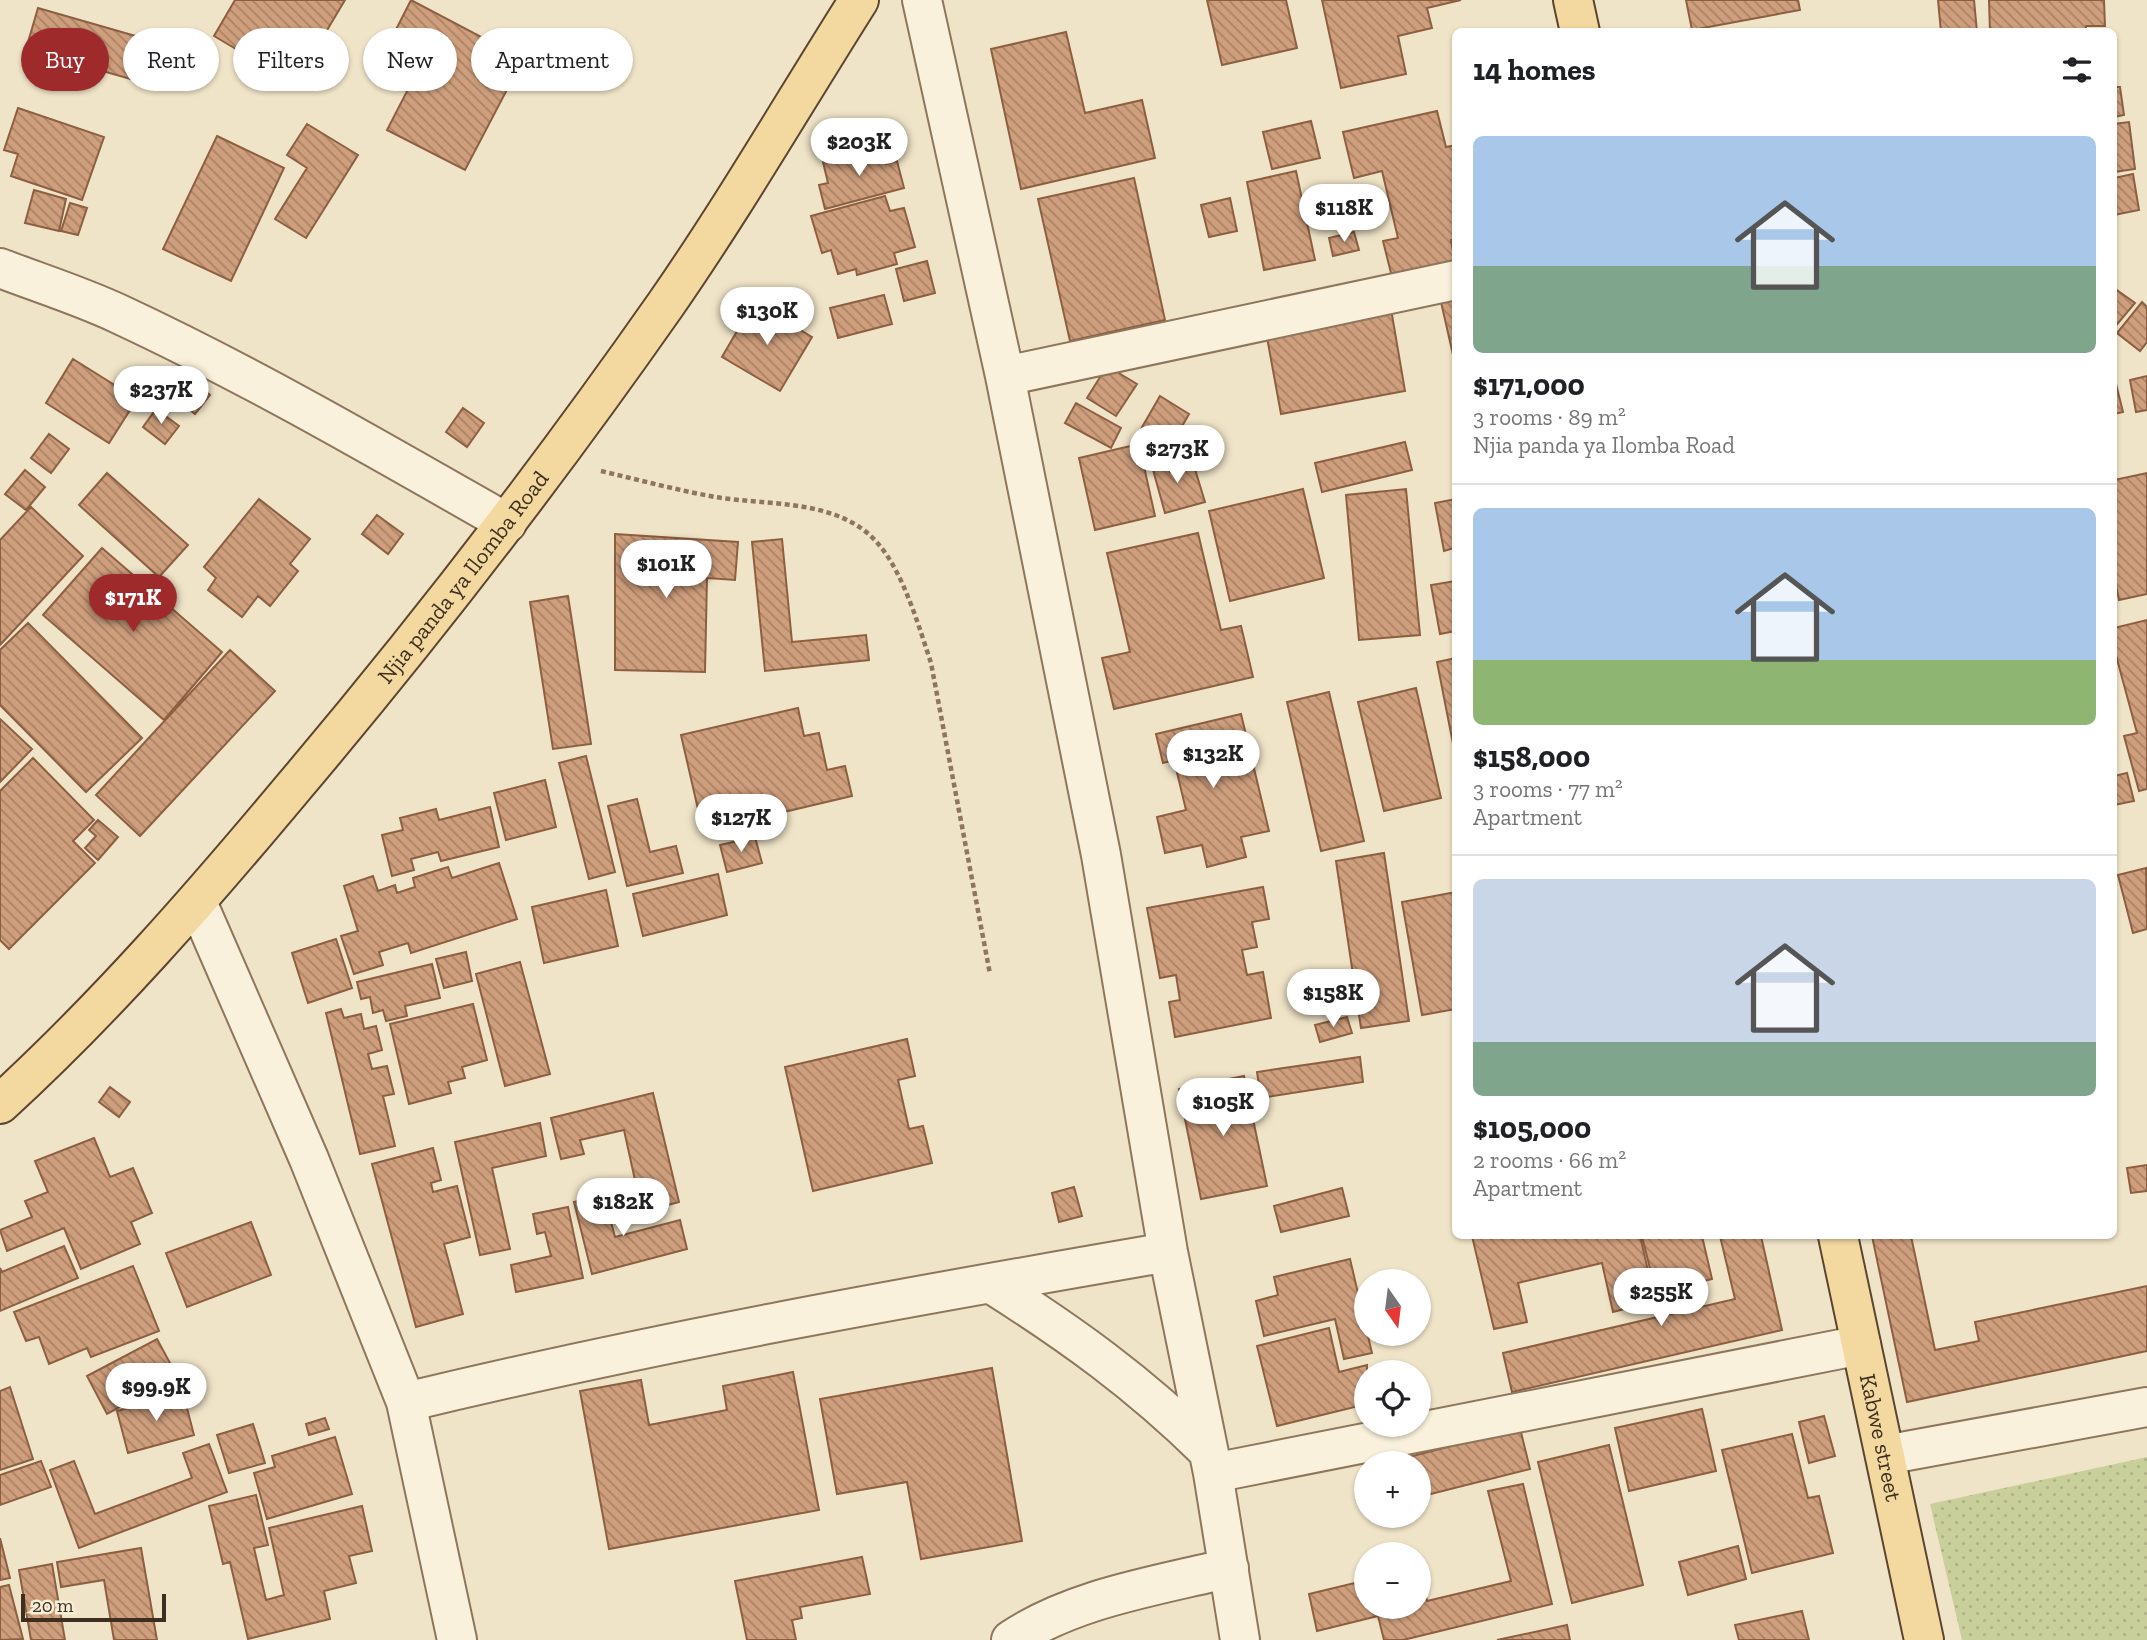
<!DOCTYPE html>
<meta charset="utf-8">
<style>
body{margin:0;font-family:"Zilla Slab",serif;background:#f2f2f2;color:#202124;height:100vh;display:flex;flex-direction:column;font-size:26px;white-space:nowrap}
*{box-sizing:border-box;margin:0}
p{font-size:23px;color:#757577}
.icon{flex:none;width:38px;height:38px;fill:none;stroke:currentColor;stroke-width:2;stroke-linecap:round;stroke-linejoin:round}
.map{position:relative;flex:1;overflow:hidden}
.side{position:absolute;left:1452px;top:28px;width:665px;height:1211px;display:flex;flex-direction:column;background:#fff;border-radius:10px;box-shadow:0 2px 5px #0004}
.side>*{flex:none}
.guide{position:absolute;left:21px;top:28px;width:665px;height:63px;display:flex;gap:14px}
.needle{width:46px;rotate:166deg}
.tools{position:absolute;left:1354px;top:1269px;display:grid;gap:14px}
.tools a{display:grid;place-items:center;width:77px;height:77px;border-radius:50%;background:#fff;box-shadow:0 2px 5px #0004;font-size:35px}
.scale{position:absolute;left:21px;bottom:18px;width:145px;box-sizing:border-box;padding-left:7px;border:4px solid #3d2e20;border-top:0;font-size:19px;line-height:24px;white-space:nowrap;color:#3d2e20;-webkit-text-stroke:5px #f7eed8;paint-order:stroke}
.price{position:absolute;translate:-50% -60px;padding:0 16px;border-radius:24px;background:#fff;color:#222;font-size:23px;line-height:46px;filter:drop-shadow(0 2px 4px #0008)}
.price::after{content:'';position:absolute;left:50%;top:42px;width:21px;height:16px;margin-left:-10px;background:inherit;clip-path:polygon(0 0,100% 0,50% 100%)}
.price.on{background:#9e2a2b;color:#fff}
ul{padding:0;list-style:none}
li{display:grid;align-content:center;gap:14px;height:371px;padding:0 21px}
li+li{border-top:2px solid #e0e0e0}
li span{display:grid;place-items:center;height:217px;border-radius:10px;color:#555}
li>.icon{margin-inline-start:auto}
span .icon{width:126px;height:126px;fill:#fffc;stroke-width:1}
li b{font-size:30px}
h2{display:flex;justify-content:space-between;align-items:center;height:84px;padding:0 21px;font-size:30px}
.chip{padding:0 24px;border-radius:32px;background:#fff;box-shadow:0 2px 5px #0004;font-size:24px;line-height:63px}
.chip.on{background:#9e2a2b;color:#fff}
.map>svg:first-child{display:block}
.grass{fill:url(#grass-dots)}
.building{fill:url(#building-back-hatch);stroke:#8d5f41;stroke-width:2}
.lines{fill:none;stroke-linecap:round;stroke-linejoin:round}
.minor-casing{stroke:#8d765c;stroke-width:42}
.major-casing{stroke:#5b4430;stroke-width:42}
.path{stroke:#8d765c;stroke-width:4.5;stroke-dasharray:5 3.5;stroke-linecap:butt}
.minor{stroke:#faf1dc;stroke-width:38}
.major{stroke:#f3d9a0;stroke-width:38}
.labels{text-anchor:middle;stroke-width:5;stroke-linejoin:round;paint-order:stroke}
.street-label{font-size:23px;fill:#3d2e20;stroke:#f7eed8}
</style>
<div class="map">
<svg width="2147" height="1640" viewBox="0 0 2147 1640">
<defs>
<pattern id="grass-dots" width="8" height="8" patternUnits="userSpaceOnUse" patternTransform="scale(1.75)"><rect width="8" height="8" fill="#c9cf9b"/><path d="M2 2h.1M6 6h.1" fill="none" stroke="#aeb285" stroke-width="1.8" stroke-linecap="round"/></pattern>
<pattern id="building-back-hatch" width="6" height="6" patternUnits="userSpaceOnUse" patternTransform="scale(1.75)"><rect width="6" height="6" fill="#cf9f7d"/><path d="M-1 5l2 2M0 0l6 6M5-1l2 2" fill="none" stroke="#a98266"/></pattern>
</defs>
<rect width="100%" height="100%" fill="#f0e4c8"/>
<!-- grass -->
<path class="grass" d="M2147 1457V1640H1962L1930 1504Z"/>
<!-- building -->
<path class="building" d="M235 0H345L295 84 214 36Z
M411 0 523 59 465 170 387 130 417 72 383 55Z
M1207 0H1286L1297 48 1222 65Z
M1322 0H1461L1427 8 1432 28 1398 36 1406 74 1341 88Z
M1686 0H1798L1800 10 1692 30Z
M1938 0H1974L1977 32H1941Z
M1989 0H2104L2105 26H2086V32H1990Z
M38 8 146 39 134 80 26 49Z
M1066 32 1085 113 1142 100 1155 158 1021 189 991 49Z
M2114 87H2120L2124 115 2114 117Z
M18 108 104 137 82 200 11 176 18 154 4 150Z
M1437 111 1446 147 1456 145V239L1451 240 1456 266 1393 281 1383 241 1398 238 1382 171 1354 178 1343 132Z
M1311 121 1320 158 1272 169 1263 132Z
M2129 122 2135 169 2114 172V124Z
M307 124 358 155 306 238 275 219 307 168 287 155Z
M217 136 284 168 231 281 163 249Z
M882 146 886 164 897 161 904 188 825 209 819 185 828 183 823 162Z
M1296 171 1315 260 1264 270 1247 182Z
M2133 174 2139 210 2114 215V178Z
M1134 178 1165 320 1070 341 1038 199Z
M34 190 66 199 59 231 25 223Z
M885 196 890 211 904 208 915 247 894 253 897 264 857 275 856 269 838 274 831 250 822 253 811 216Z
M1230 198 1237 231 1209 237 1201 205Z
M70 203 87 208 78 235 61 231Z
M1354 232 1359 250 1333 256 1329 238Z
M927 261 935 293 904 301 896 269Z
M2114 288 2135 303 2114 328Z
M884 295 892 324 838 338 830 308Z
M1456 299V368L1441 302Z
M754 302 812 337 780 391 722 357Z
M2142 302 2147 307V342L2140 351 2117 333Z
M1391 309 1405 391 1281 414 1266 332Z
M73 359 137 399 109 443 46 403Z
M1107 366 1137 384 1116 416 1087 398Z
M2114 376 2123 412 2114 414Z
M2147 376V410L2136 412 2130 380Z
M189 378 210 395 195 414 174 397Z
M1160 396 1189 414 1170 447 1141 429Z
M1076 403 1121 428 1111 448 1065 423Z
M463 408 484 423 467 447 446 432Z
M156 409 179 426 165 444 143 427Z
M49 434 69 449 51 473 31 458Z
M1405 442 1412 470 1322 492 1315 463Z
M1139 444 1155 516 1095 530 1079 458Z
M1166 454 1170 472 1194 466 1205 502 1165 513 1150 459Z
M25 470 45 487 26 510 5 494Z
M107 473 188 545 159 577 79 505Z
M2147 473V594L2119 600 2114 577V480Z
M1303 489 1324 578 1230 601 1209 511Z
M1406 489 1420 635 1359 640 1346 495Z
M259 499 310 539 290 564 298 571 270 606 258 596 242 617 208 590 216 578 204 567Z
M1456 499V561L1454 548 1444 551 1435 503Z
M31 507 83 556 0 645V540Z
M377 515 403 534 388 554 362 534Z
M1198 533 1221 630 1241 626 1253 677 1114 709 1102 658 1130 652 1107 553Z
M615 534 738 542 735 580 707 578 705 672 615 670Z
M782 539 792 642 866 635 869 660 765 671 752 542Z
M102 548 222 652 164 720 43 615Z
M1456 581V631L1440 634 1431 585Z
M568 596 591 744 553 749 530 602Z
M2147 620V789L2139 791 2124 736 2137 733 2114 648V628Z
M28 623 142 738 86 792 0 705V650Z
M230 650 275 691 140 836 96 795Z
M1456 658V759L1437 662Z
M1416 688 1441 798 1384 811 1358 702Z
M1329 692 1364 841 1321 851 1287 702Z
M798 708 804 736 819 733 827 770 845 766 852 796 703 831 681 735Z
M1241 714 1269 831 1241 837 1246 857 1207 867 1202 845 1165 853 1157 817 1186 810 1174 760 1163 763 1156 734Z
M0 719 32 749 0 782Z
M586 756 615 872 589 879 559 763Z
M33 758 94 820 73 841 95 863 9 949 0 940V791Z
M2127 773 2134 801 2114 805V776Z
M545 780 556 827 506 840 494 793Z
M637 799 650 852 676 846 683 873 627 886 608 806Z
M490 807 499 847 441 861 438 852 411 859 414 870 392 876 382 835 403 830 400 818 436 809 439 820Z
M98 820 118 837 98 860 85 848 96 836 89 830Z
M755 837 762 863 727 872 720 845Z
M1384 853 1409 1021 1361 1028 1336 861Z
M499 863 517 919 411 953 408 943 379 952 383 965 354 974 341 936 358 931 344 886 373 876 378 891 395 885 397 893 415 887 413 878 448 867 452 878Z
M2146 868 2147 929 2133 933 2118 875Z
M718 874 727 915 643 936 633 894Z
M1263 887 1269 919 1252 922 1257 947 1242 950 1247 975 1263 972 1271 1018 1175 1037 1169 1002 1180 1000 1176 975 1160 978 1147 908Z
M606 890 618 946 544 963 532 907Z
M1456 892V1009L1422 1015 1402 902Z
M336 939 352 988 308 1003 292 953Z
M466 952 472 981 444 988 436 959Z
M520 962 550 1074 505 1086 476 974Z
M432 964 440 998 405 1006 407 1016 386 1021 383 1010 373 1013 370 997 361 999 357 982Z
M473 1004 487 1060 462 1067 465 1078 448 1082 451 1093 409 1104 390 1024Z
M341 1009 344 1018 361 1014 364 1029 376 1026 382 1050 368 1054 372 1069 387 1066 394 1094 383 1096 395 1146 360 1154 326 1013Z
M1347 1017 1352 1033 1320 1042 1315 1025Z
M907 1039 915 1076 898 1080 909 1129 923 1126 932 1163 813 1191 785 1067Z
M1360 1057 1363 1082 1261 1098 1257 1072Z
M1244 1076 1267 1186 1201 1199 1179 1089Z
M110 1087 130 1102 119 1117 99 1102Z
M653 1093 679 1202 642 1212 624 1130 580 1140 584 1154 561 1159 551 1118Z
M540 1123 546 1156 492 1168 510 1249 480 1255 455 1142Z
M94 1138 110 1177 133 1168 152 1213 131 1222 140 1244 81 1269 64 1228 7 1251 0 1230 32 1217 25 1201 48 1192 35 1161Z
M433 1148 441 1180 431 1183 433 1192 457 1186 470 1237 444 1244 463 1314 416 1327 372 1164Z
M2147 1165V1191L2131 1193 2127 1168Z
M1074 1187 1082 1216 1059 1222 1052 1193Z
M1342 1188 1349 1216 1281 1232 1274 1206Z
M604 1195 615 1237 680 1220 687 1249 592 1274 574 1202Z
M568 1207 583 1278 516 1292 511 1265 551 1256 545 1232 537 1234 533 1214Z
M251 1222 271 1275 187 1307 166 1253Z
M1472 1236H1640L1655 1301 1613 1312 1602 1263 1518 1283 1527 1322 1494 1329Z
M1642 1236H1702L1712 1279 1656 1293Z
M1720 1236H1761L1782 1330 1512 1392 1503 1353 1735 1299Z
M1872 1236H1911L1935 1350 1979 1341 1975 1322 2147 1286V1351L1907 1402Z
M64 1246 78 1278 0 1311V1268L2 1272Z
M1350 1259 1372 1353 1344 1359 1335 1319 1264 1336 1256 1301 1278 1295 1274 1277Z
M133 1266 159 1331 91 1357 87 1348 49 1364 39 1337 26 1341 14 1312Z
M1329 1328 1339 1372 1367 1365V1404L1277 1426 1257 1346Z
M157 1339 177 1376 107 1414 87 1376Z
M992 1368 1022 1541 921 1559 907 1482 837 1494 820 1399Z
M793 1372 819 1510 609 1549 580 1391 641 1380 649 1425 727 1410 723 1386Z
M10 1387 33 1459 0 1470V1391Z
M183 1393 194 1435 128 1453 117 1411Z
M1702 1409 1716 1471 1629 1491 1615 1428Z
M1824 1416 1835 1456 1809 1463 1799 1422Z
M325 1418 329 1429 309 1435 306 1424Z
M253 1424 265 1463 229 1473 217 1435Z
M1520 1428 1530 1469 1419 1497V1463H1386Z
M1792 1434 1808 1498 1819 1496 1833 1553 1752 1573 1722 1450Z
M335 1437 352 1494 267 1519 254 1473 275 1467 272 1456Z
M209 1444 227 1492 79 1548 50 1470 74 1461 95 1514 192 1478 183 1453Z
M1609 1445 1643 1585 1572 1603 1538 1462Z
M41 1461 51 1487 0 1505V1475Z
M1523 1484 1552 1604 1403 1640H1384L1378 1616 1317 1631 1309 1594 1367 1580V1606H1419V1567L1427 1601 1511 1581 1488 1491Z
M256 1495 268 1545 254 1548 266 1600 284 1595 269 1528 362 1506 372 1551 349 1556 356 1583 324 1591 330 1619 248 1639 230 1562 223 1564 209 1506Z
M0 1538 10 1578 0 1580Z
M1738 1546 1746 1579 1688 1595 1679 1562Z
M141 1548 157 1640H114L104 1580 61 1587 57 1562Z
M862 1557 870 1594 800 1607 802 1618 792 1620 796 1640H747L735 1581Z
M52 1564 65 1640H31L19 1570Z
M9 1585 23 1639 0 1640V1587Z
M1802 1611 1809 1640H1739L1735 1625Z
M1567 1625 1570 1640H1497Z"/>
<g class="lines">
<defs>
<path id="minor" d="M922 0 1005 376 1101 855 1168 1252 1213 1473 1240 1640
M0 268C39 283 81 296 119 314 252 376 379 450 507 523
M1005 376 1456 280
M197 902 309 1159 406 1402 457 1640
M990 1283C1071 1334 1139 1383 1208 1451
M406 1402C658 1341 912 1296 1168 1252
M1885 1455 2147 1407
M1213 1473 1861 1345
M1011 1640C1074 1598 1156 1586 1229 1568"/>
<g id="major">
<path d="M1573 0 1580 32"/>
<path id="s1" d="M0 1104C105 1008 200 899 292 789 424 633 549 471 666 304 734 206 795 101 859 0"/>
<path id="s2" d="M1838 1236 1924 1640"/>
</g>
</defs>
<!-- minor casing -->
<use href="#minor" class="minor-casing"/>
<!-- major casing -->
<use href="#major" class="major-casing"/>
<!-- path -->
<path class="path" d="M601 471C639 480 677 490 715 497 769 506 842 498 880 546 904 575 919 627 931 663L990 974"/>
<!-- minor -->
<use href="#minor" class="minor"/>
<!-- major -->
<use href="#major" class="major"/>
</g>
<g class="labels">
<!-- street labels -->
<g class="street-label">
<text dy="8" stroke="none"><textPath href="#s1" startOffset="702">Njia panda ya Ilomba Road</textPath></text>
<text dy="8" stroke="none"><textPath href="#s2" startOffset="206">Kabwe street</textPath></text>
</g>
</g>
</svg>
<div class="tools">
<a><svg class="needle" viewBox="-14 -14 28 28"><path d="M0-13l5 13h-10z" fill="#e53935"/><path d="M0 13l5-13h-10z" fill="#757577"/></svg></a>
<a><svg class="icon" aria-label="locate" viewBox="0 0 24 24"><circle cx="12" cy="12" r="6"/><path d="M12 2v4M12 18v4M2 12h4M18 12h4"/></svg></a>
<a>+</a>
<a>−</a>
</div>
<div class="scale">20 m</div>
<b class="price" style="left:859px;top:178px">$203K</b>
<b class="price" style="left:1344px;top:244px">$118K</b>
<b class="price" style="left:767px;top:347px">$130K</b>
<b class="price" style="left:161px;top:426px">$237K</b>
<b class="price" style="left:1177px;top:485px">$273K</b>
<b class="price" style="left:666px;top:600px">$101K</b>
<b class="price on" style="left:133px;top:634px">$171K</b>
<b class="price" style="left:1213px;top:790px">$132K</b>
<b class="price" style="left:741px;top:854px">$127K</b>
<b class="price" style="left:1333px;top:1029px">$158K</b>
<b class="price" style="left:1223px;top:1138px">$105K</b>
<b class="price" style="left:623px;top:1238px">$182K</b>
<b class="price" style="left:1661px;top:1328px">$255K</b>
<b class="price" style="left:156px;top:1423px">$99.9K</b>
<div class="guide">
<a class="chip on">Buy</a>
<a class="chip">Rent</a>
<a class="chip">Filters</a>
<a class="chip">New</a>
<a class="chip">Apartment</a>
</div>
<section class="side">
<h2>14 homes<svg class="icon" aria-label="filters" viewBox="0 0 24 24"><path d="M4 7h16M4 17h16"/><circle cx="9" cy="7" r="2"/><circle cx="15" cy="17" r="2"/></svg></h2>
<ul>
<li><span style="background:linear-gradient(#a9c7e8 60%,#7fa58c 0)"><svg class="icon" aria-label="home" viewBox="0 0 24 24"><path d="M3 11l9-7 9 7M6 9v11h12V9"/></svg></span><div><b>$171,000</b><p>3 rooms · 89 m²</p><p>Njia panda ya Ilomba Road</p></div></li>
<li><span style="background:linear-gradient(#a9c7e8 70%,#8fb573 0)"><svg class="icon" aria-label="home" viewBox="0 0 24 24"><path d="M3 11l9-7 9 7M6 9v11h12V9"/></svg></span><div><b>$158,000</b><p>3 rooms · 77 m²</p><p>Apartment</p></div></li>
<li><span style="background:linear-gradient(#c9d6e8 75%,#7fa58c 0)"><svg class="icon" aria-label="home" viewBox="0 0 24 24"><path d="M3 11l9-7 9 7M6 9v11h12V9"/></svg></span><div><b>$105,000</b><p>2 rooms · 66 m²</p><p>Apartment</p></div></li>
</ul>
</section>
</div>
